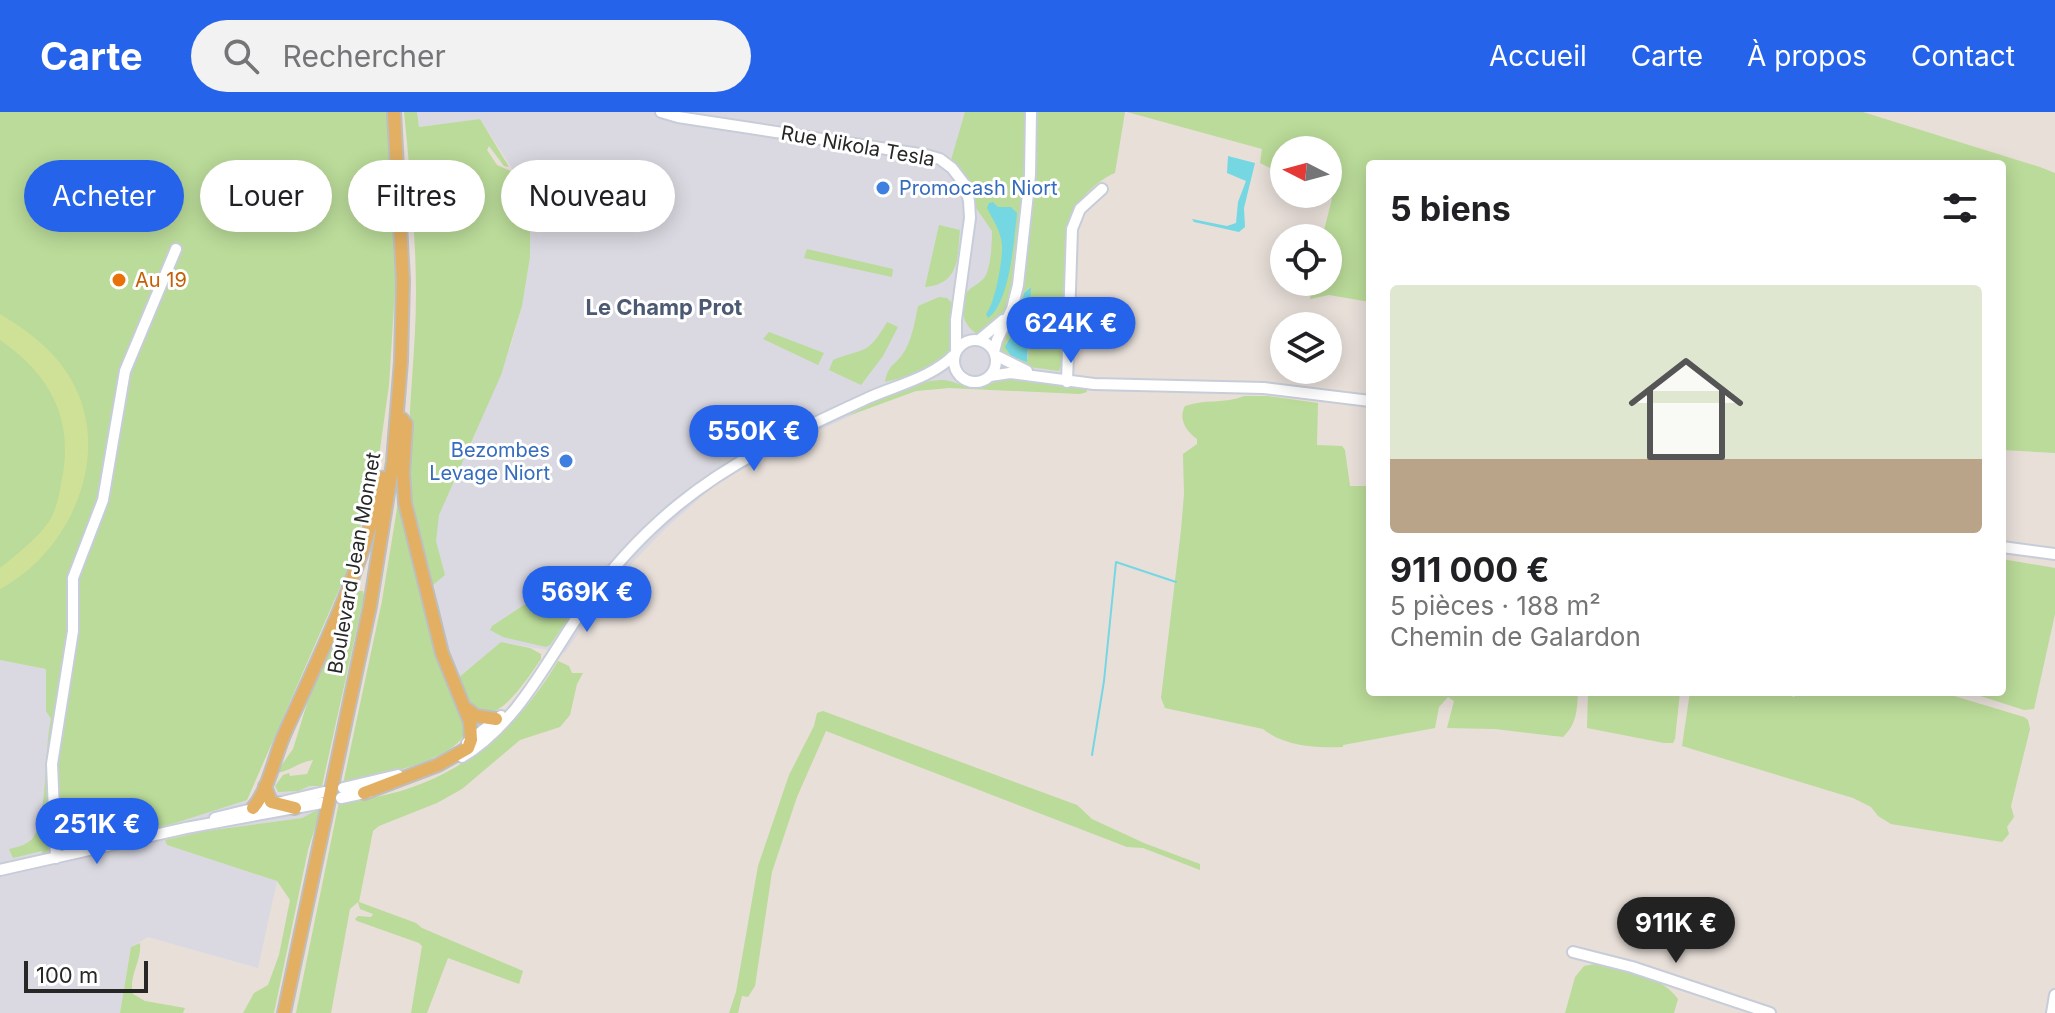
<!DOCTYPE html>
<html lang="fr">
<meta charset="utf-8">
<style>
body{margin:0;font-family:Inter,sans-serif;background:#f2f2f2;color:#202124;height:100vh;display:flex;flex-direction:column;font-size:30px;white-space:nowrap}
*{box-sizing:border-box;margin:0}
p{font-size:26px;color:#757577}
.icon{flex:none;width:44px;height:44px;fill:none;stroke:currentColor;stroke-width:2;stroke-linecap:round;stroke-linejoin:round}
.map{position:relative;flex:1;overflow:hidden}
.panel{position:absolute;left:1366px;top:48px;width:640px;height:536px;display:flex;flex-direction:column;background:#fff;border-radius:8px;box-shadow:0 4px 20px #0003}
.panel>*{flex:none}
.hud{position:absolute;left:24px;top:48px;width:760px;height:72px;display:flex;gap:16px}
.needle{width:52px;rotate:276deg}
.fabs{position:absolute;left:1270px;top:24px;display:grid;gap:16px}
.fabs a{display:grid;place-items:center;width:72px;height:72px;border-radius:50%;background:#fff;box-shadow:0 4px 20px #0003;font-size:40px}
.scale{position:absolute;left:24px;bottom:20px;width:124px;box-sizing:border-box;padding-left:8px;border:4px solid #272727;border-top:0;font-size:22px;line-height:28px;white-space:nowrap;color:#272727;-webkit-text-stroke:6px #fff;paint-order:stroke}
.price{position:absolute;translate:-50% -68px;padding:0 18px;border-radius:28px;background:#2563eb;color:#fff;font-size:26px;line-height:52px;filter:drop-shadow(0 2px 4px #0008)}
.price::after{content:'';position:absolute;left:50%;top:48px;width:24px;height:18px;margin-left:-12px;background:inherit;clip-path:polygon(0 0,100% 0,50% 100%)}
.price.on{background:#222;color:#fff}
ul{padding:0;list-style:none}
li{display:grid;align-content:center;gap:16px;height:424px;padding:0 24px}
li+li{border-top:2px solid #e0e0e0}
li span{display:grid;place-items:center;height:248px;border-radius:8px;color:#555}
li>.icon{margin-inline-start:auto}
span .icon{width:144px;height:144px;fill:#fffc;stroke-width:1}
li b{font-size:34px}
h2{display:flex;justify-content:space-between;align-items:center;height:96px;padding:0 24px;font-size:34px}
.chip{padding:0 28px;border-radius:36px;background:#fff;box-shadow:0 4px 20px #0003;font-size:28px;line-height:72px}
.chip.on{background:#2563eb;color:#fff}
header{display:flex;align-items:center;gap:48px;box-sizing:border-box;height:112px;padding:0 40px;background:#2563eb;color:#fff}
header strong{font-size:38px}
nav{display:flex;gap:44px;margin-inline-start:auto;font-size:28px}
.search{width:560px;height:72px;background:#f2f2f2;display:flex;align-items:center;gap:20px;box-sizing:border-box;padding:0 28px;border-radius:44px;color:#757577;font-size:30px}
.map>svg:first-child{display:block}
.industrial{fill:#dad9e1}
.green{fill:#badb99;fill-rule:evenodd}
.pitch{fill:#cee196}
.water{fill:#74d7e2}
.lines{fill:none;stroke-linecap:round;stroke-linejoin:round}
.stream{stroke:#74d7e2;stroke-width:2}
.minor-casing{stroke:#c7cdd8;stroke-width:14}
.major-casing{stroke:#bebebe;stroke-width:16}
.minor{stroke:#fff;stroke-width:10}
.major{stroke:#e3b063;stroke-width:12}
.shop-dot{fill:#3f7fe0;stroke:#fff;stroke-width:3}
.food-dot{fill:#e8710a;stroke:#fff;stroke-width:3}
.labels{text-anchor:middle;stroke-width:6;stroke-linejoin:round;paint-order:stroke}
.street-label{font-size:20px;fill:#272727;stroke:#fff}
.shop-label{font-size:20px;fill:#366cbe;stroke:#fff;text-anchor:start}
.food-label{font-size:20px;fill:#c56008;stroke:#fff;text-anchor:start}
.neighbourhood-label{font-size:22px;font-weight:bold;fill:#4c5972;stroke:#fff}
</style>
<header>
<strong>Carte</strong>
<div class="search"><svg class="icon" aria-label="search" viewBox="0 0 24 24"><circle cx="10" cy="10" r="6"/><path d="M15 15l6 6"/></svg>Rechercher</div>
<nav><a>Accueil</a><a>Carte</a><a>À propos</a><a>Contact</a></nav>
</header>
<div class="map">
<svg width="2055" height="901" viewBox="0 0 2055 901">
<rect width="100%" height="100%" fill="#e8dfd9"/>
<!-- industrial -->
<path class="industrial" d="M417 0H1048L1063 249 1057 280 949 276 916 279 876 292 782 336 716 372 666 416 611 473 565 541 501 530 458 566 443 517 424 421 473 327 511 233 522 194 530 145V111L525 83 515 61 480 7 419 15Z
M0 548 71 562 100 722 138 720 248 688 278 680 299 679 309 674 326 676 321 696 302 706 206 719 165 728 167 733 277 769 258 856 148 825 131 835 120 901H0Z"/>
<!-- green -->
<path class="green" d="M0 0H389L396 162 389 273 380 337 366 398 345 464 247 688 172 712 103 727 99 722 61 730 57 645 51 638 48 675 49 738 43 743 42 739 13 746 9 737C17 735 27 733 32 727 48 707 44 636 51 607L46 599V557L0 548Z
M404 0H417L419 15 480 7 509 55 504 54 489 34 487 38 497 53 515 61 529 96 530 111V145L522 194 501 263 439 403 436 429 445 463 433 473C391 382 416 280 416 183 416 122 410 61 404 0Z
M965 0H1027L1025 66 1012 180C1006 201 996 209 979 222 965 218 956 193 967 180 973 173 982 171 986 163 991 151 992 132 992 119L976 96 970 74 951 48Z
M1035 0H1125L1115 61C1093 70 1071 95 1066 119L1063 249 1059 259 1023 254 1001 243 999 233 1010 214 1019 186ZM1030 175 1028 247 1006 232 1018 210 1024 181Z
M1127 0H1863L2040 55 2055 61V341L2002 338V52H1370V190L1329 183 1310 187 1313 170H1328V126H1322L1332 87 1324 82H1328V38H1284V63L1260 51 1262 37Z
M939 113 960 118C957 144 961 172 925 175Z
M807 137 893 157 892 165 804 146Z
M939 185 947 186 953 192C952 205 955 224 951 237 945 258 903 265 885 270 888 253 894 254 902 243 912 230 915 208 918 194Z
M887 210 898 215 883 244 861 273 829 258 833 248C866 235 867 244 887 210Z
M769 220 824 241 818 253 763 227Z
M1007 266 1086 276 1087 280 1080 282 949 276 916 279 848 304C876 288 908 270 941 268 955 268 964 277 978 276 989 275 995 267 1007 266Z
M1244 284H1268L1318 291 1317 333 1342 334 1345 338 1350 374H1370V580H1578C1577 598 1577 612 1563 625L1495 617 1447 616 1454 589 1448 585 1439 595 1435 616 1343 633V635C1316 636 1284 634 1263 617L1165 596 1161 586 1181 418 1184 382 1183 342 1197 332V327C1186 319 1178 307 1185 294 1205 287 1225 292 1244 284Z
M399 384 466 618C458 649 372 665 343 672L382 489Z
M2002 447 2055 456V502L2034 597 2024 598 1968 580H2002Z
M579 457 588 463 592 472 550 533 546 535 503 525 490 518 492 514Z
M358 479H363L364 484 322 674H309L299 679 278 680 275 674 283 663 289 661 290 664 307 662 313 648C299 650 286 661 276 661L293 637 309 585Z
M501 530 530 536 541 542V547C519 579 479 641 458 566Z
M558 549 569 554 572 561H583L577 572 570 603 560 615 520 628 462 677 437 691 379 714 373 719 359 790 416 811 422 816 523 859 519 872 448 846 427 901H411L422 834 419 831 357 809 355 807 358 804 371 805 373 802 360 797 358 790 350 797 331 901H296L339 690C351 688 364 687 376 685 457 669 516 620 558 549Z
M1588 580H1680L1675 627 1673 631H1664L1587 616Z
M1690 580H1779L1794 585 1800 580H1941L2024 605 2028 608 2030 617 2011 694 2014 705 2007 715 2009 722 2002 730 1891 712 1878 704 1871 695 1853 686 1682 634Z
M823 599 1077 693 1092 707 1144 731 1200 752V758L1143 736 1127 735 826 619 797 685 772 760 755 874 748 885 742 884 738 901H729L736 880 758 754 789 663 814 614 817 601Z
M321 696 308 738 274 901H243L254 881 268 873 279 843 290 788 277 769 167 733 165 728 206 719 302 706Z
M140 831C142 849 128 865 133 882L145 889 185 896 183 901H120L131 835Z
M1595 852C1623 859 1660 862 1678 887L1674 901H1565L1575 865 1584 854Z"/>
<!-- pitch -->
<path class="pitch" d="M0 202C29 219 59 242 74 273 112 346 69 441 0 477V456C17 442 38 426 50 408 56 398 59 384 61 372 75 309 52 264 0 228Z"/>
<!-- water -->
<path class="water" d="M1228 44 1255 51 1244 96 1245 115 1239 120 1194 110 1192 107 1227 114 1236 111 1238 90 1246 69 1227 61Z
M993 90 998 95H1011L1017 101C1014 127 1010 191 988 206L986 202C995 192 1003 147 1002 133 1001 119 993 108 987 96L989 91Z
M1031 175 1027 250 1011 244 1005 235 1018 210 1024 181Z"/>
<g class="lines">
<!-- stream -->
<path class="stream" d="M1092 643 1104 569 1116 450 1176 470"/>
<defs>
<path id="minor" d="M661 0 678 5 926 43 940 47 952 56 965 73 969 89 970 106 956 208V238
M954 249a21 21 0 1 1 42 0a21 21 0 1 1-42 0Z
M979 228 1003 208
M994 240 997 228 1012 197 1018 173 1030 63 1031 0
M995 243 1027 259
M990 264 1010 261 1094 272 1264 276 1370 289
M1067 270 1072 117 1080 97 1102 77
M2002 435 2055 442
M467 631 501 604
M462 645C520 610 549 544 587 491 613 454 644 421 678 393 735 346 802 317 868 286 897 273 931 266 954 243
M343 676 398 663
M341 686 369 680
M215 706 324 680
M56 746 52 652 73 519V466L103 388 125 259 176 137
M0 758 186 716 322 691
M1573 840 1632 855 1770 901
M2052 901 2055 883"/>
<path id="major" d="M467 597 476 604 496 607
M265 674 271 690 295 696
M364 681 438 653 468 636 471 628 470 610 442 541 405 391 403 361 406 312 402 307
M253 696C269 677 274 646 284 623 322 538 363 457 383 366
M284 901 370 494 393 350 401 249 403 168 394 0"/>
</defs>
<!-- minor casing -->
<use href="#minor" class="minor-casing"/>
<!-- major casing -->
<use href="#major" class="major-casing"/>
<!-- minor -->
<use href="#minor" class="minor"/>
<!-- major -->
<use href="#major" class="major"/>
</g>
<!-- markers -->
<g class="shop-dot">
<circle cx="883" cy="76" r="8"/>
<circle cx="566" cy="349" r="8"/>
</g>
<circle class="food-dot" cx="119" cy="168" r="8"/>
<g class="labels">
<!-- street labels -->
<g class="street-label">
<text transform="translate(858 34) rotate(10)" y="7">Rue Nikola Tesla</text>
<text transform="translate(354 451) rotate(-80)" y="7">Boulevard Jean Monnet</text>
</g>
<!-- shop labels -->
<g class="shop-label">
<text x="899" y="83">Promocash Niort</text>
<text x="550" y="345" text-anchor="end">Bezombes<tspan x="550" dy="23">Levage Niort</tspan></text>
</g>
<!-- food labels -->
<g class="food-label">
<text x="135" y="175">Au 19</text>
</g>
<!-- neighbourhood labels -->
<g class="neighbourhood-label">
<text x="664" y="203">Le Champ Prot</text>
</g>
</g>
</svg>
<div class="fabs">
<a><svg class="needle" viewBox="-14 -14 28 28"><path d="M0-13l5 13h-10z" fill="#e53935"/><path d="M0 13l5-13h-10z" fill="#757577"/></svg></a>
<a><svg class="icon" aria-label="locate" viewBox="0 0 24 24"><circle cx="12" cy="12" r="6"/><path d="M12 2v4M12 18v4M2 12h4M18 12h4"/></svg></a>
<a><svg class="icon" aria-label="layers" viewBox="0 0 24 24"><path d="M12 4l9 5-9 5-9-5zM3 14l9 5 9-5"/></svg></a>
</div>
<div class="scale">100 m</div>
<b class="price" style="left:1071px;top:253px">624K €</b>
<b class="price" style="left:754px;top:361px">550K €</b>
<b class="price" style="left:587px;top:522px">569K €</b>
<b class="price" style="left:97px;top:754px">251K €</b>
<b class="price on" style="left:1676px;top:853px">911K €</b>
<div class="hud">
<a class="chip on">Acheter</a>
<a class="chip">Louer</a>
<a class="chip">Filtres</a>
<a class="chip">Nouveau</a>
</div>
<section class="panel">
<h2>5 biens<svg class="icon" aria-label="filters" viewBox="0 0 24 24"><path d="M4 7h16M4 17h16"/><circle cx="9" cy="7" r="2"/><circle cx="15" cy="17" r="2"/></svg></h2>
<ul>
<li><span style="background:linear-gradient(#dfe7d0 70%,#b9a48a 0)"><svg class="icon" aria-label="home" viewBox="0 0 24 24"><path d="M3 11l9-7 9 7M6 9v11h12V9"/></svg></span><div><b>911 000 €</b><p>5 pièces · 188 m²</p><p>Chemin de Galardon</p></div></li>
</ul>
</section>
</div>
